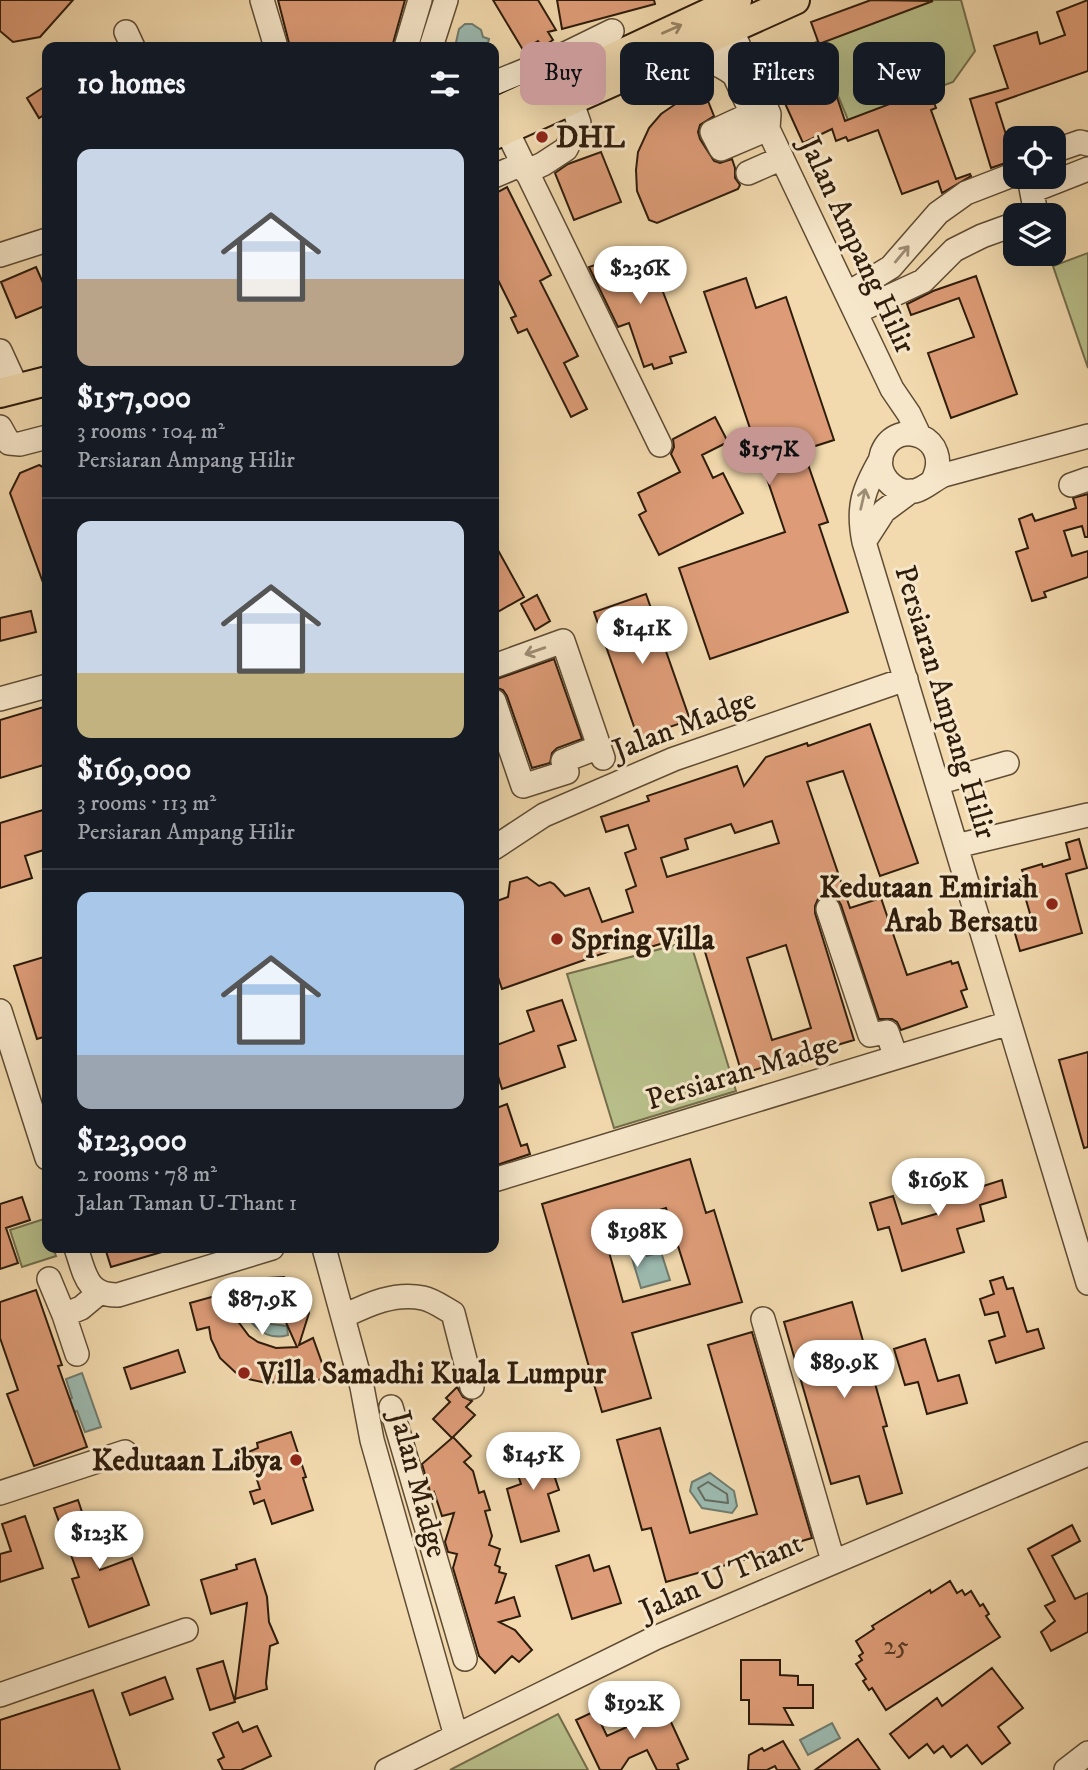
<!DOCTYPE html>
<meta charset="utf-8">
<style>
body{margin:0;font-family:"IM FELL DW Pica",serif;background:#242831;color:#f1f3f6;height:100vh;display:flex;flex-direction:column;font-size:26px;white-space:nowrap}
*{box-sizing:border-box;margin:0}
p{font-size:23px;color:#9ea1a6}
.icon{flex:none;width:38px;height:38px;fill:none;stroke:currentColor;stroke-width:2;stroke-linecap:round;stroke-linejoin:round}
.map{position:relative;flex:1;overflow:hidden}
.sheet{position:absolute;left:42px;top:42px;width:457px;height:1211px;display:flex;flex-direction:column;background:#171b24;border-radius:14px;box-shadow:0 7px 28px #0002}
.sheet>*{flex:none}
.top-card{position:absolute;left:520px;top:42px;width:462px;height:63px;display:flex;gap:14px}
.fabs{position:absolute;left:1003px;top:126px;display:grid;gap:14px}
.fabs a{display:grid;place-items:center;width:63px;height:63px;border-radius:14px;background:#171b24;box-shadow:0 7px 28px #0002;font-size:35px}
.price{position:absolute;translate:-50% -60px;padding:0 16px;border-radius:24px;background:#fff;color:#222;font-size:23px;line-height:46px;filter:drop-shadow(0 2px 4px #0008)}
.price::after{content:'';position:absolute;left:50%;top:42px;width:21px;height:16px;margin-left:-10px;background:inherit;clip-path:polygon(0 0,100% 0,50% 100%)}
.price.current{background:#c59692;color:#111}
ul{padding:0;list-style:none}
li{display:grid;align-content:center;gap:14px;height:371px;padding:0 35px}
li+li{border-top:2px solid #363941}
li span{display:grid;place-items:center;height:217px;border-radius:14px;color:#555}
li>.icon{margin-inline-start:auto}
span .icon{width:126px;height:126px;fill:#fffc;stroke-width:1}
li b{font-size:30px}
h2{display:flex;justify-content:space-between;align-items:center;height:84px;padding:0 35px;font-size:30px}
.chip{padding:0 24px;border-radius:14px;background:#171b24;box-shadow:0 7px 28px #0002;font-size:24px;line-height:63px}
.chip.current{background:#c59692;color:#111}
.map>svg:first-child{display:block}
.green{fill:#b9c08b;stroke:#746e4c;stroke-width:2}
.water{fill:#9cbab0;stroke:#707b6e;stroke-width:2}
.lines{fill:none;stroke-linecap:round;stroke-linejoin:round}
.shore{stroke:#656b5e;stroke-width:2}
.building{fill:#dd9c77;stroke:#2e1c0c;stroke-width:2;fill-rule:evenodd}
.minor-casing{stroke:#5f4c34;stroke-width:26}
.major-casing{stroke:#2e1c0c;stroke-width:32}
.minor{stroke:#f7e7ca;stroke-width:23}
.major{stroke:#f2daae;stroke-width:28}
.oneway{stroke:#9a8465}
.oneway2{stroke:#9d8c74}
.poi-dot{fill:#8f2418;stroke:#f7e7ca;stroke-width:2.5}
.labels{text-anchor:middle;stroke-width:6;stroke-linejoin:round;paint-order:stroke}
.number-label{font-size:26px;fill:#5a3c27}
.poi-label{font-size:30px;font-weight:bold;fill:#2e1c0c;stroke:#f7e7ca;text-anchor:start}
.street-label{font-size:30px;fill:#2e1c0c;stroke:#f7e7ca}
</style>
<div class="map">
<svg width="1088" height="1770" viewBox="0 0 1088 1770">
<rect width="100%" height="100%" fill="#f2daae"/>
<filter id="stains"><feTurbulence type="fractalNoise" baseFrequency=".00286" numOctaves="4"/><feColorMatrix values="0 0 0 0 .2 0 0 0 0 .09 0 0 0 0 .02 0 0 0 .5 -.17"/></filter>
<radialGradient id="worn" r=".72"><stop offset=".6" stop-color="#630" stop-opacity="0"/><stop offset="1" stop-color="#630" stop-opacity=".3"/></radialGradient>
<!-- green -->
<path class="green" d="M929 0H961L975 51 953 82 848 120 816 42Z
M1088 253V368L1053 266Z
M690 941 736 1091 614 1128 567 974Z
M44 1219 47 1229V1248H53L56 1256 22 1267 10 1230Z
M558 1714 588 1770H450Z"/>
<!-- water -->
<path class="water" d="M465 24H472L481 30 483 37 489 39 487 47H455L459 29Z
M640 1231 647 1256 661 1252 670 1280 641 1288 625 1235Z
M260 1302 271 1324 287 1326 288 1335C266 1342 251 1325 241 1307Z
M82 1373 101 1427 85 1432 77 1411 67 1414 63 1402 72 1398 66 1379Z
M710 1473 734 1491 737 1506 732 1513 702 1508 690 1491 692 1482Z
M832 1723 840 1738 808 1755 800 1740Z"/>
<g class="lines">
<!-- shore -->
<path class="shore" d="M708 1482 727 1494 728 1503 705 1500 698 1488Z"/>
</g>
<!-- building -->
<path class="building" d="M0 0H73L40 37 13 42 0 31Z
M278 0H405L392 47H290Z
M493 0H538L556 30 548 32 553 40 542 47 538 41 523 50Z
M557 0H654L655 4 562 29Z
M871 0 933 1 819 44 811 22Z
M1088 0V71L996 103 1014 160 991 168 970 99 1008 88 994 46 1037 32 1040 44 1065 35 1057 12Z
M819 44 845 121 929 89 936 108 931 110 956 179 970 174 971 176 942 193 938 181 902 194 878 130 848 141 846 137 836 141 832 129 803 143 768 66Z
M47 85V113L39 118 27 98Z
M698 93 706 96 714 116 700 125 698 132 700 139 714 161 720 163 732 159 735 168V178L740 185 738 189 657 223 649 220 637 191 636 170 638 152 649 128 661 114 677 103Z
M601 152 621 202 574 220 555 173 568 164Z
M507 187 551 275 540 281 578 356 564 363 587 409 571 417 527 329 518 333 511 318 516 316 494 272V194Z
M639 250 643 259 650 258 686 352 670 357 672 363 654 369 652 364 644 367 629 323 618 327 589 267Z
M36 267 47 292V305L16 318 1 282Z
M976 276 1017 394 951 418 928 353 974 337 959 298 911 315 907 304 933 291Z
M746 278 756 308 786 297 834 440 803 450 828 522 819 525 848 612 710 659 679 568 785 532 704 292Z
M715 417 728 442 702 455 713 478 723 473 743 513 659 555 639 515 646 511 638 493 680 472 671 454 674 447 673 439Z
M39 465 47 469V588H45L10 493 20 473Z
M1088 494V537H1085L1082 526 1064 531 1072 556 1088 551V577L1044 592 1046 597 1032 601 1016 552 1028 548 1019 519 1032 514 1035 521 1076 508 1073 498Z
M494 543 524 597 494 614Z
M646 594 690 720 638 738 594 612Z
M537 595 550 621 535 630 521 604Z
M31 611 36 632 0 641V618Z
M554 659 582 739 557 748 552 753 550 763 532 768 507 696 503 690 494 687V680Z
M47 706V764L0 778V720Z
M870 724 918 863 880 876 843 771 807 782 850 908 881 898 907 975 951 961 952 964 958 962 967 989 961 991 967 1007 901 1030 897 1022 892 1019H879L841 905 837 898 830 895 818 899 815 906V913L854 1040 810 1053 812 1061 786 1069 783 1061 742 1074 699 932 644 949 641 940 502 989 494 965V902L508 897 510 882 527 877 539 886 550 882 554 884 565 896 589 888 602 922 633 912 626 890 636 886 625 853 636 849 628 825 606 832 601 817 649 801 647 796 737 766 744 786 766 757 807 743 808 746ZM772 821 779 843 667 877 661 858 688 849 685 839 731 824 735 833ZM786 945 811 1028 772 1040 747 958Z
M43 810 47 823V849L25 856 32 878 0 888V823Z
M1079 839 1087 868 1066 874 1082 933 1020 951 1014 930 1033 924 1020 879 1025 878 1022 870 1042 864 1043 867 1070 859 1066 843Z
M47 956V1036L37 1039 14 966Z
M562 1000 576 1040 558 1046 565 1067 502 1089 494 1063V1046L534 1031 527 1011Z
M1088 1052V1147L1084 1148 1059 1060Z
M507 1104 521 1146 527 1144 530 1154 494 1166V1109Z
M690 1159 706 1213 714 1210 742 1302 632 1333 651 1398 602 1412 542 1204ZM666 1208 690 1284 623 1302 602 1227Z
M966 1163 974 1189 1002 1180 1006 1197 980 1205 984 1221 957 1229 964 1252 902 1271 889 1227 878 1230 870 1203 893 1196 902 1224 939 1213 928 1175Z
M22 1197 30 1220 6 1228 18 1263 0 1269V1204Z
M105 1248H164L165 1251 111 1267Z
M284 1277 298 1289 309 1313 299 1345 313 1338 327 1377 304 1385 299 1375 277 1382 266 1383 244 1378 235 1372 220 1358 211 1339 209 1327 197 1330 190 1303 233 1291 232 1300 237 1320 249 1336 258 1342 276 1348 297 1347 280 1309 264 1300 268 1278Z
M1003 1277 1007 1289 1013 1288 1027 1332 1038 1329 1044 1348 996 1363 989 1341 1005 1336 998 1312 985 1315 980 1299 994 1294 990 1281Z
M36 1290 62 1365 58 1366 87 1447 34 1466 7 1394 18 1390 0 1338V1302Z
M852 1302 887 1426 883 1427 902 1493 867 1504 859 1476 831 1484 784 1322Z
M752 1332 812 1538 751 1556V1558L666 1582 651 1528 642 1530 617 1440 660 1428 690 1533 757 1514 708 1345Z
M925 1339 938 1381 959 1375 967 1403 927 1414 918 1382 905 1385 894 1349Z
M178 1350 185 1372 131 1389 124 1368Z
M457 1387 463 1397 472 1401 466 1407 475 1415 453 1437 471 1456 464 1462 473 1471 479 1493 484 1491 490 1510 485 1511 492 1536 489 1545 500 1549 495 1565 500 1567 499 1572 506 1574 496 1603 514 1597 520 1616 499 1622 515 1630 532 1650 519 1662 512 1656 495 1673 479 1656 453 1568 457 1554 448 1552 445 1542 454 1513 442 1516 434 1492 431 1495 422 1464 452 1438 433 1419 450 1402 446 1398Z
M291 1432 306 1477 303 1478 313 1510 272 1524 264 1500 254 1504 250 1492 260 1489 248 1452 258 1448 257 1443Z
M538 1436 550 1476 554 1475 559 1490 548 1494 559 1531 521 1542 507 1489 521 1484 512 1458 517 1456 513 1444Z
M78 1500 84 1518 100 1513 105 1527 87 1534 100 1570 132 1558 149 1605 89 1627 72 1579 79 1577 54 1508Z
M25 1516 43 1568 0 1582V1554L11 1551 2 1524Z
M1072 1525 1080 1541 1052 1556 1075 1599 1088 1593V1632L1051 1651 1041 1632 1055 1621 1045 1606 1055 1601 1028 1549Z
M589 1555 594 1571 609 1566 621 1603 572 1619 556 1566Z
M255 1559 267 1597 269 1622 278 1643 270 1646 266 1683 267 1689 235 1699 247 1603 211 1614 201 1580 237 1569 236 1565Z
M950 1581 957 1593 962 1590 965 1595 971 1591 980 1606 983 1604 989 1614 986 1616 1000 1637 886 1710 872 1688 869 1690 863 1681 866 1679 856 1664 862 1660 859 1656 863 1653 856 1641 874 1629 872 1626 930 1590 931 1593Z
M741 1660H780V1675L798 1676V1685H813V1708H784L793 1725 749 1724V1700H741Z
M223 1661 235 1702 210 1710 197 1669Z
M992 1668 1023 1708 998 1727 1010 1743 982 1764 967 1745 951 1757 943 1746 934 1753 927 1744 909 1758 890 1734 937 1698 942 1706Z
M165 1677 173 1699 130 1715 122 1693Z
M93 1690 120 1770H0V1720Z
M645 1703 650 1716 665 1709 688 1759 677 1764 679 1770H657L647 1750 629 1758 621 1770H600L576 1720 595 1711 607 1736 638 1722 632 1710Z
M238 1722 243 1732 257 1726 271 1756 241 1770H223L218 1760 224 1757 213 1733Z
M858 1739 880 1770H815Z
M783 1741 800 1770H777L775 1766 767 1770H748L749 1755 762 1748 764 1751Z"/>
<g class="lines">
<defs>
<path id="minor" d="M262 0 276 47
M724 13 769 114 768 129 892 389 909 414 919 435
M709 20 753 116
M126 32 133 47
M406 47 420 0
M431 47 446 0
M671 57C694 55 714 60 733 74
M494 83 563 55 612 31
M764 108 712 132 721 149 768 129
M506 129 660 445
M1054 151 1080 142 1088 144
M526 172 543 164 566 149 579 123 571 100
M748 173 782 158
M494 176 522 164
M1029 177 1036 214 1032 215
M1032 191 1088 169
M0 255 47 240
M847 294 891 267 938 213 966 193 1015 174
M856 312 923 281 954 250 982 236 1015 224
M0 351 17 388
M0 427 9 443 20 444 47 437
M881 459C863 490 857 507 864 542L1088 1283
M933 480C954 438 897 415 882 453 875 474 894 495 915 491 926 488 934 479 944 475L1088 436
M1071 485 1088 479
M864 542 884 511 911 491
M494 666 563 641 603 758
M0 699 47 686
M494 701 523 786 567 772 563 761 599 747
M937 783 1007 763
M956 846 1088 815
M494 848 544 815 674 759 906 679
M828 909 870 1035 887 1032 896 1057
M0 1011 47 1158
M494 1180 1009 1023
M76 1248C85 1273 86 1296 118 1295L272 1248
M324 1248 362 1387 372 1440 456 1736
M49 1279 64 1315 81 1308 99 1293
M64 1315 77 1354
M344 1316C369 1304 395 1292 423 1298 433 1300 444 1308 453 1313L472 1387
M763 1319 833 1561
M391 1407 465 1659
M0 1493 125 1452
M0 1695 186 1630
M387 1770 655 1638 1088 1454
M1066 1770 1088 1753"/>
<path id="major" d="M494 113 737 0
M494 135 795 0
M0 393 47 381"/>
</defs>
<!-- minor casing -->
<use href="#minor" class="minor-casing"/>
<!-- major casing -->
<use href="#major" class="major-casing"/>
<!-- minor -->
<use href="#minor" class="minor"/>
<!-- major -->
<use href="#major" class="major"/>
</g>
<!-- one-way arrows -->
<defs><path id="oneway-shaft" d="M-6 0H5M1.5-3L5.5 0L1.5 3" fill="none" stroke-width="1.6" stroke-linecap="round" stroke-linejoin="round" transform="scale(1.75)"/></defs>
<use class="oneway" href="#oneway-shaft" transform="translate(672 29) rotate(-24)"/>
<g class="oneway2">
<use href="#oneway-shaft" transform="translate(902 254) rotate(-50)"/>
<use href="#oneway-shaft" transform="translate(863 499) rotate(-77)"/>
<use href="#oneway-shaft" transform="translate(535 651) rotate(161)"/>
</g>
<!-- markers -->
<g class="poi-dot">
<circle cx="542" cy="137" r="7"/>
<circle cx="1052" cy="904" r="7"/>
<circle cx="557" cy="939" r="7"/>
<circle cx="244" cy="1373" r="7"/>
<circle cx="296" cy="1460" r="7"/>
</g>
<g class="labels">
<!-- number labels -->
<g class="number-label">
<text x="896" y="1654">25</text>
</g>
<!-- poi labels -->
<g class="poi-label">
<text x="556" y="147">DHL</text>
<text x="1038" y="897" text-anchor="end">Kedutaan Emiriah<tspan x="1038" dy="34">Arab Bersatu</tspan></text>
<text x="571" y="949">Spring Villa</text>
<text x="258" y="1383">Villa Samadhi Kuala Lumpur</text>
<text x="282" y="1470" text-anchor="end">Kedutaan Libya</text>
</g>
<!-- street labels -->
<g class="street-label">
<text transform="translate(858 245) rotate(65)" y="10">Jalan Ampang Hilir</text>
<text transform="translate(946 702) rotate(73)" y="10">Persiaran Ampang Hilir</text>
<text transform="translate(684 724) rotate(-21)" y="10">Jalan Madge</text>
<text transform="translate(742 1071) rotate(-17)" y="10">Persiaran Madge</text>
<text transform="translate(419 1484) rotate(75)" y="10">Jalan Madge</text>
<text transform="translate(721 1576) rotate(-24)" y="10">Jalan U Thant</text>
</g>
</g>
<rect width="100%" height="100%" filter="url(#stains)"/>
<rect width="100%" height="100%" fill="url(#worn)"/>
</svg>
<div class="fabs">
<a><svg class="icon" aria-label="locate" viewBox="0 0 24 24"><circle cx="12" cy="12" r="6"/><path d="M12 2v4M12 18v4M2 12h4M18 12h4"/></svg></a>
<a><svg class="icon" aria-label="layers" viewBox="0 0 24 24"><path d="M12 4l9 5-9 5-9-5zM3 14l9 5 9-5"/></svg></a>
</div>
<b class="price" style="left:640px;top:306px">$236K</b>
<b class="price current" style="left:769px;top:487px">$157K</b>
<b class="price" style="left:642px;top:666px">$141K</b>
<b class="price" style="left:938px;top:1218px">$169K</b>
<b class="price" style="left:637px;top:1269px">$198K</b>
<b class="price" style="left:262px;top:1337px">$87.9K</b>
<b class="price" style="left:844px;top:1400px">$89.9K</b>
<b class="price" style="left:533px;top:1492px">$145K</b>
<b class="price" style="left:99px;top:1571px">$123K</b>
<b class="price" style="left:634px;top:1741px">$192K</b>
<div class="top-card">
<a class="chip current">Buy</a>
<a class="chip">Rent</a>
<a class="chip">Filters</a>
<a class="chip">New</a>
</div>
<section class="sheet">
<h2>10 homes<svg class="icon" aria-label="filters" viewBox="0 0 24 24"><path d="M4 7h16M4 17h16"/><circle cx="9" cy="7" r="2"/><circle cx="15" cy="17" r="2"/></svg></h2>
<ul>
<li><span style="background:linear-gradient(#c9d6e8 60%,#b9a48a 0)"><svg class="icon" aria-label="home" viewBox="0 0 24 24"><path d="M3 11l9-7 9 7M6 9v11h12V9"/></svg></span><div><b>$157,000</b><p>3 rooms · 104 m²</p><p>Persiaran Ampang Hilir</p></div></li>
<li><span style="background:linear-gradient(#c9d6e8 70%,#c2b280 0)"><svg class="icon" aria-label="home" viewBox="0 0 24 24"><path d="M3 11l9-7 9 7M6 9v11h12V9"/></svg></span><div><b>$169,000</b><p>3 rooms · 113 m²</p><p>Persiaran Ampang Hilir</p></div></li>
<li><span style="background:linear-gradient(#a9c7e8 75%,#9aa5b1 0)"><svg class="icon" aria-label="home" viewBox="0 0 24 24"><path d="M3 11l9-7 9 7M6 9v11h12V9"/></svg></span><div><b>$123,000</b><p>2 rooms · 78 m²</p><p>Jalan Taman U-Thant 1</p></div></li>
</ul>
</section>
</div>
